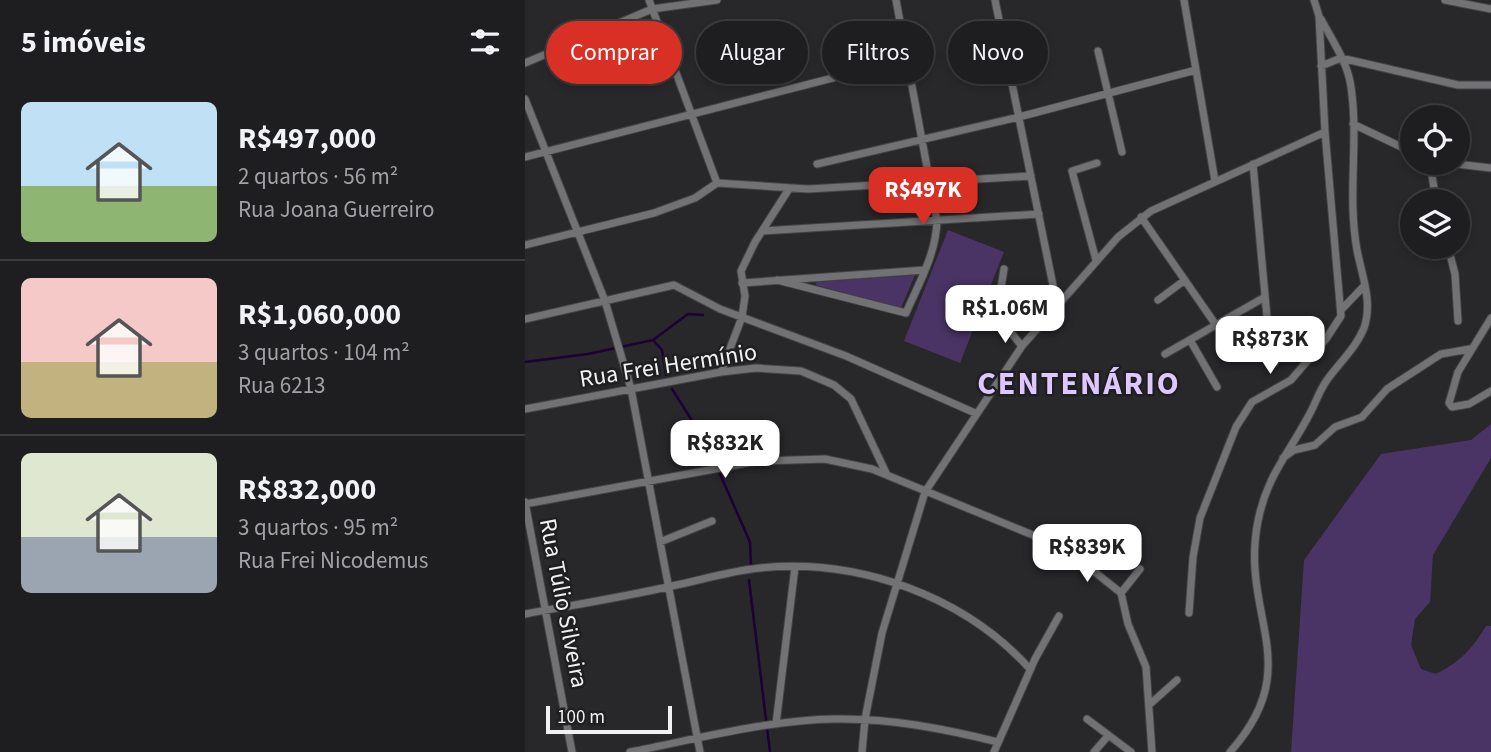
<!DOCTYPE html>
<html lang="pt">
<meta charset="utf-8">
<style>
body{margin:0;font-family:"Source Sans 3",sans-serif;background:#262629;color:#f1f3f6;height:100vh;display:flex;flex-direction:column;font-size:26px;white-space:nowrap}
*{box-sizing:border-box;margin:0}
p{font-size:23px;color:#a1a2a5}
.icon{flex:none;width:38px;height:38px;fill:none;stroke:currentColor;stroke-width:2;stroke-linecap:round;stroke-linejoin:round}
.map{position:relative;flex:1;overflow:hidden}
.details{display:flex;flex-direction:column;background:#1e1d20;width:525px}
.details>*{flex:none}
.banner{position:absolute;left:21px;top:21px;width:665px;height:63px;display:flex;gap:14px}
.buttons{position:absolute;left:875px;top:105px;display:grid;gap:14px}
.buttons a{display:grid;place-items:center;width:70px;height:70px;border-radius:50%;background:#1e1d20;box-shadow:0 4px 10px #0003,0 0 0 2px #3c3b3e;font-size:35px}
.scale{position:absolute;left:21px;bottom:18px;width:126px;box-sizing:border-box;padding-left:7px;border:4px solid #f1f1f2;border-top:0;font-size:19px;line-height:24px;white-space:nowrap;color:#f1f1f2;-webkit-text-stroke:5px #1f1e20;paint-order:stroke}
.price{position:absolute;translate:-50% -60px;padding:0 16px;border-radius:14px;background:#fff;color:#222;font-size:23px;line-height:46px;filter:drop-shadow(0 2px 4px #0008)}
.price::after{content:'';position:absolute;left:50%;top:42px;width:21px;height:16px;margin-left:-10px;background:inherit;clip-path:polygon(0 0,100% 0,50% 100%)}
.price.active{background:#d93025;color:#fff}
ul{padding:0;list-style:none}
li{display:flex;align-items:center;gap:21px;height:175px;padding:0 21px}
li+li{border-top:2px solid #3c3b3e}
li span{display:grid;place-items:center;flex:none;width:196px;height:140px;border-radius:10px;color:#555}
li>.icon{margin-inline-start:auto}
span .icon{width:84px;height:84px;fill:#fffc;stroke-width:1}
li b{font-size:30px}
h2{display:flex;justify-content:space-between;align-items:center;height:84px;padding:0 21px;font-size:30px}
.tag{padding:0 24px;border-radius:32px;background:#1e1d20;box-shadow:0 4px 10px #0003,0 0 0 2px #3c3b3e;font-size:24px;line-height:63px}
.tag.active{background:#d93025;color:#fff}
main{display:flex;flex:1;min-height:0}
.map>svg:first-child{display:block}
.green{fill:#493465}
.lines{fill:none;stroke-linecap:round;stroke-linejoin:round}
.stream{stroke:#1c0036;stroke-width:2.5}
.street-casing{stroke:#444346;stroke-width:9}
.street{stroke:#727173;stroke-width:7}
.labels{text-anchor:middle;stroke-width:5;stroke-linejoin:round;paint-order:stroke}
.street-label{font-size:24px;fill:#f1f1f2;stroke:#1f1e20}
.district-label{font-size:32px;font-weight:bold;letter-spacing:2px;fill:#ddc7ff;stroke:#1f1e20}
</style>
<main>
<section class="details">
<h2>5 imóveis<svg class="icon" aria-label="filters" viewBox="0 0 24 24"><path d="M4 7h16M4 17h16"/><circle cx="9" cy="7" r="2"/><circle cx="15" cy="17" r="2"/></svg></h2>
<ul>
<li><span style="background:linear-gradient(#bfe0f5 60%,#8fb573 0)"><svg class="icon" aria-label="home" viewBox="0 0 24 24"><path d="M3 11l9-7 9 7M6 9v11h12V9"/></svg></span><div><b>R$497,000</b><p>2 quartos · 56 m²</p><p>Rua Joana Guerreiro</p></div></li>
<li><span style="background:linear-gradient(#f6c9c9 60%,#c2b280 0)"><svg class="icon" aria-label="home" viewBox="0 0 24 24"><path d="M3 11l9-7 9 7M6 9v11h12V9"/></svg></span><div><b>R$1,060,000</b><p>3 quartos · 104 m²</p><p>Rua 6213</p></div></li>
<li><span style="background:linear-gradient(#dfe7d0 60%,#9aa5b1 0)"><svg class="icon" aria-label="home" viewBox="0 0 24 24"><path d="M3 11l9-7 9 7M6 9v11h12V9"/></svg></span><div><b>R$832,000</b><p>3 quartos · 95 m²</p><p>Rua Frei Nicodemus</p></div></li>
</ul>
</section>
<div class="map">
<svg width="966" height="752" viewBox="0 0 966 752">
<rect width="100%" height="100%" fill="#28272a"/>
<!-- green -->
<path class="green" d="M423 230 479 252 435 363 379 341Z
M390 275 376 308 290 285 292 282Z
M966 424V458L908 555 905 602 890 619 886 645 896 669 911 674C935 662 947 649 961 626H966V752H766L779 560 856 454 946 440Z"/>
<g class="lines">
<!-- stream -->
<path class="stream" d="M128 340 137 350 141 375
M0 362 63 354 128 340 163 314 178 315
M147 389 192 460
M195 474 225 542 226 565
M224 580 245 752"/>
<defs>
<path id="street" d="M124 0 192 183
M470 0 532 305
M659 0 690 181
M920 0 966 9
M573 51 597 152
M0 63 127 9 192 0
M796 66 816 58 933 85H966
M0 99 80 301 106 389 175 752
M828 124 887 152
M0 157 382 59
M905 163 911 201
M923 163 966 168
M292 164 494 117 671 70
M728 164 744 339 750 362
M616 217 691 325
M237 231 514 214
M0 245 129 213 170 198 192 183 283 189 506 176
M923 247 930 274 933 321
M571 260 547 171 572 163
M479 269C473 306 471 317 497 346
M252 280 381 313C394 283 411 254 412 221L371 0
M217 283 400 270
M633 300 660 280
M817 309 840 285
M966 318 933 372 924 403 927 407 944 404 966 391
M0 319 149 285 195 309 321 356 450 413
M665 340 692 387
M640 354 740 297
M196 372 217 317 220 296 216 271 230 242 264 189
M0 409 196 372 231 368 276 371 309 385 326 399 362 475
M758 458 769 450 790 445 810 427 837 417 862 389 916 354 945 349
M0 502 47 752
M0 504 233 461 300 459 347 469 520 540 561 565 596 593 603 624 621 667 627 752
M135 542 187 521
M596 593 615 569
M664 613 668 557 675 518 711 427 727 402 766 380 801 339 816 316 800 132
M0 614C49 605 98 597 147 586 176 580 205 571 235 568 334 558 439 596 505 669
M624 705 652 680
M562 719 606 752
M251 724 270 567
M105 752C172 739 241 720 310 719 365 718 420 729 473 742
M337 752 340 719 357 633 400 492 497 346 593 237 626 211 800 132 794 16 789 0
M469 752 510 659 534 616
M569 752 582 737
M705 752C783 665 714 616 733 521 742 476 762 456 783 417 790 405 794 391 802 380 814 363 831 348 839 328 848 302 837 276 832 250 822 196 834 141 826 87 823 63 807 40 796 19"/>
</defs>
<!-- street casing -->
<use href="#street" class="street-casing"/>
<!-- street -->
<use href="#street" class="street"/>
</g>
<g class="labels">
<!-- street labels -->
<g class="street-label">
<text transform="translate(143 365) rotate(-9)" y="8">Rua Frei Hermínio</text>
<text transform="translate(39 603) rotate(79)" y="8">Rua Túlio Silveira</text>
</g>
<!-- district labels -->
<g class="district-label">
<text x="554" y="394">CENTENÁRIO</text>
</g>
</g>
</svg>
<div class="buttons">
<a><svg class="icon" aria-label="locate" viewBox="0 0 24 24"><circle cx="12" cy="12" r="6"/><path d="M12 2v4M12 18v4M2 12h4M18 12h4"/></svg></a>
<a><svg class="icon" aria-label="layers" viewBox="0 0 24 24"><path d="M12 4l9 5-9 5-9-5zM3 14l9 5 9-5"/></svg></a>
</div>
<div class="scale">100 m</div>
<b class="price active" style="left:398px;top:227px">R$497K</b>
<b class="price" style="left:480px;top:345px">R$1.06M</b>
<b class="price" style="left:745px;top:376px">R$873K</b>
<b class="price" style="left:200px;top:480px">R$832K</b>
<b class="price" style="left:562px;top:584px">R$839K</b>
<div class="banner">
<a class="tag active">Comprar</a>
<a class="tag">Alugar</a>
<a class="tag">Filtros</a>
<a class="tag">Novo</a>
</div>
</div>
</main>
